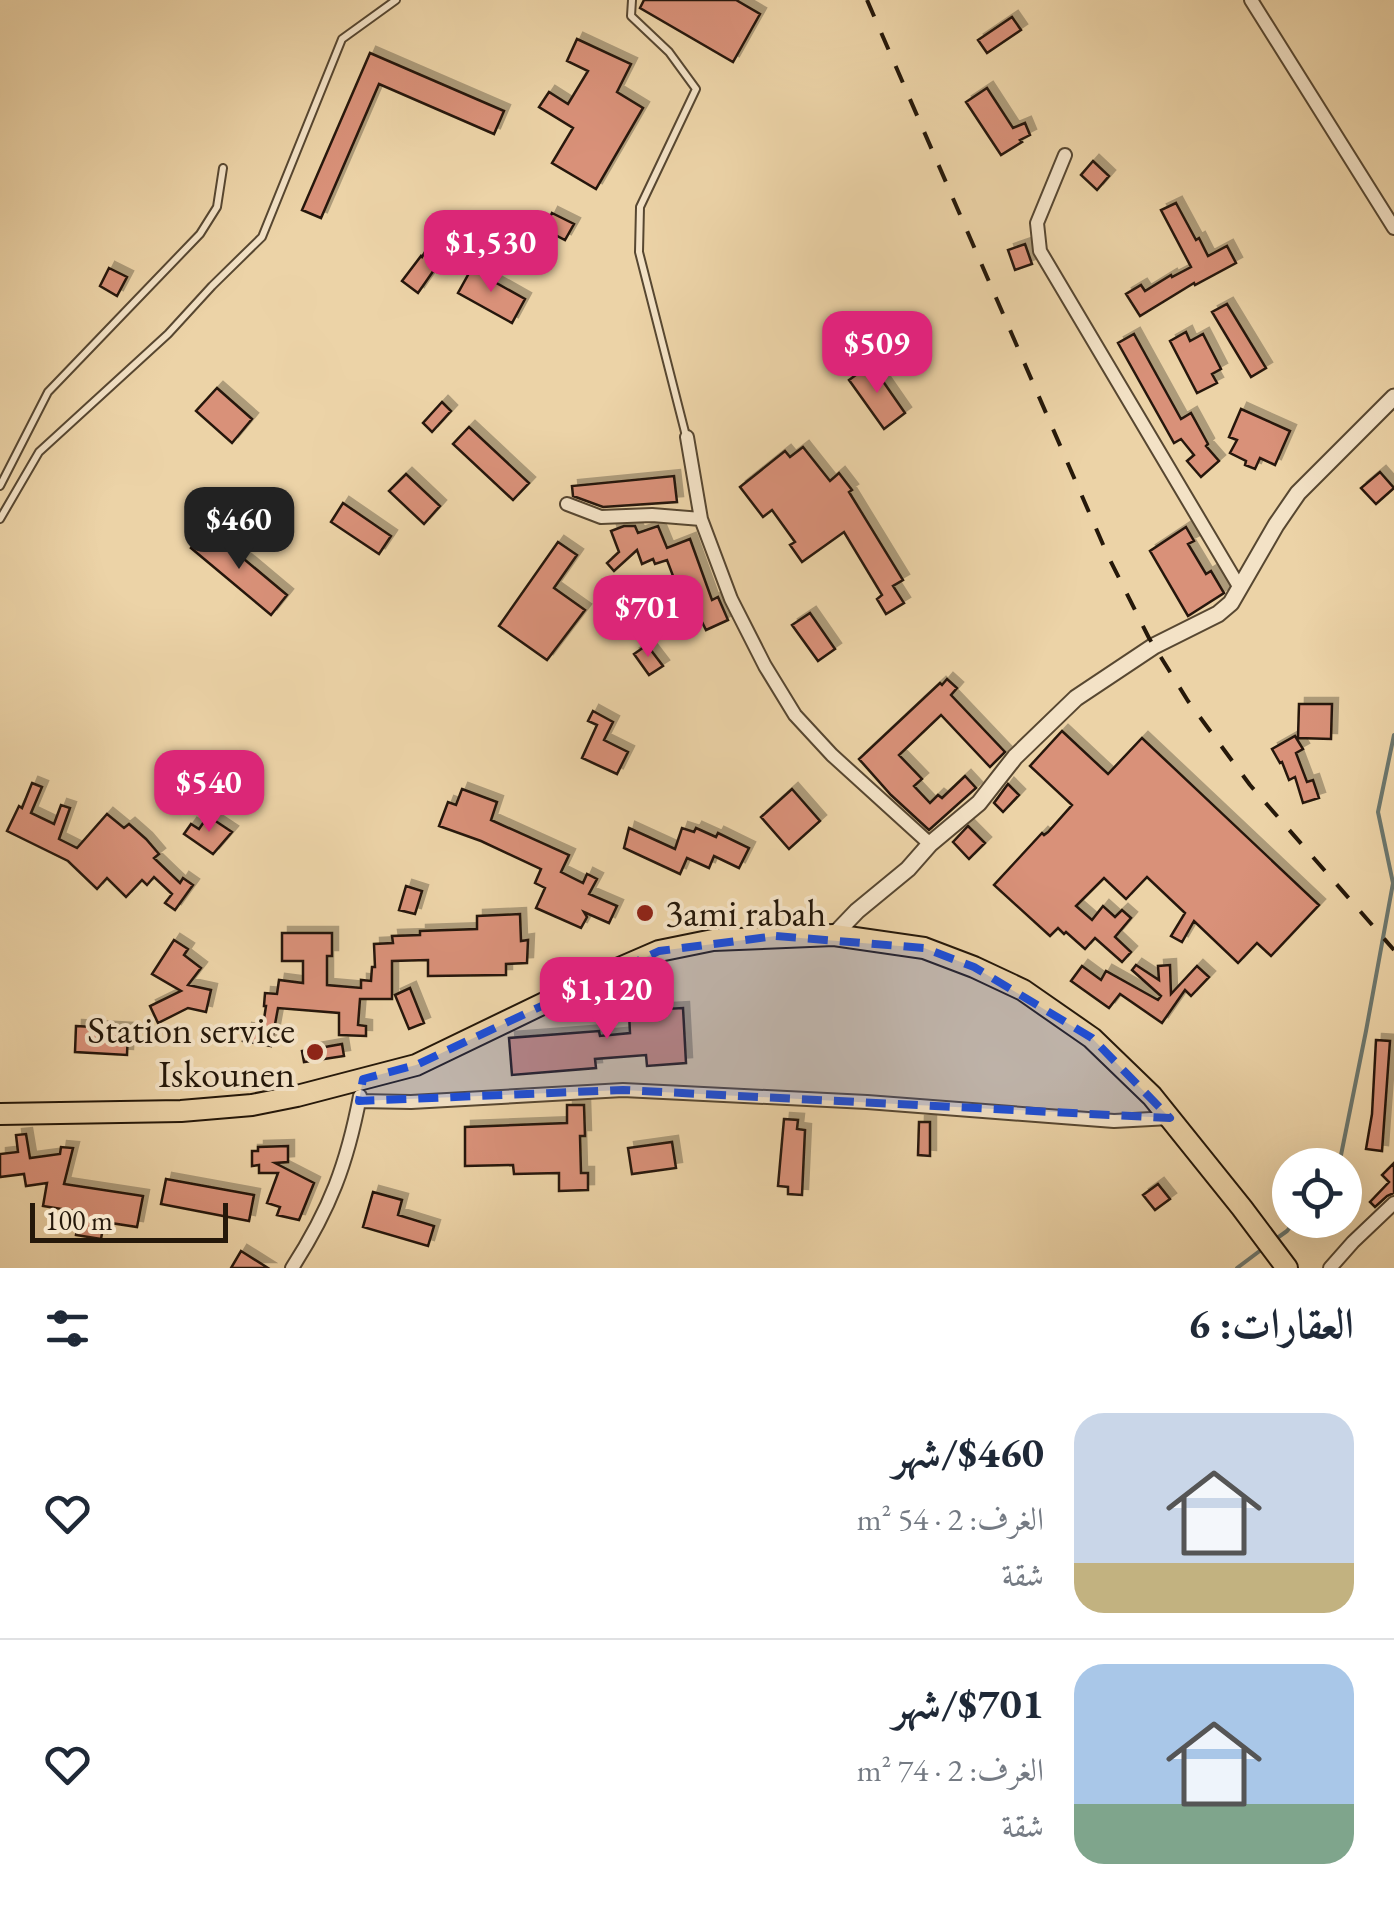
<!DOCTYPE html>
<html lang="ar">
<meta charset="utf-8">
<style>
body{margin:0;font-family:"EB Garamond",Amiri,serif;background:#f6f6f7;color:#1f2937;direction:rtl;height:100vh;display:flex;flex-direction:column;font-size:38px;white-space:nowrap}
*{box-sizing:border-box;margin:0}
p{font-size:32px;color:#747a83}
.icon{flex:none;width:55px;height:55px;fill:none;stroke:currentColor;stroke-width:2;stroke-linecap:round;stroke-linejoin:round}
.map{position:relative;height:1268px;overflow:hidden;direction:ltr}
.sheet{display:flex;flex-direction:column;background:#fff;flex:1}
.sheet>*{flex:none}
.tools{position:absolute;left:1272px;top:1148px;display:grid;gap:20px}
.tools a{display:grid;place-items:center;width:90px;height:90px;border-radius:50%;background:#fff;box-shadow:0 10px 40px #0002;font-size:50px}
.scale{position:absolute;left:30px;bottom:25px;width:198px;box-sizing:border-box;padding-left:10px;border:5px solid #25180a;border-top:0;font-size:28px;line-height:35px;white-space:nowrap;color:#25180a;-webkit-text-stroke:8px #f3e2c6;paint-order:stroke}
.price{position:absolute;translate:-50% -85px;padding:0 22px;border-radius:20px;background:#db2777;color:#fff;font-size:32px;line-height:65px;filter:drop-shadow(0 2px 5px #0008)}
.price::after{content:'';position:absolute;left:50%;top:60px;width:30px;height:22px;margin-left:-15px;background:inherit;clip-path:polygon(0 0,100% 0,50% 100%)}
.price.on{background:#222;color:#fff}
ul{padding:0;list-style:none}
li{display:flex;align-items:center;gap:30px;height:250px;padding:0 40px}
li+li{border-top:2px solid #e0e1e3}
li span{display:grid;place-items:center;flex:none;width:280px;height:200px;border-radius:30px;color:#555}
li>.icon{margin-inline-start:auto}
span .icon{width:120px;height:120px;fill:#fffc;stroke-width:1}
li b{font-size:42px}
h2{display:flex;justify-content:space-between;align-items:center;height:120px;padding:0 40px;font-size:42px}
.map>svg:first-child{display:block}
.lines{fill:none;stroke-linecap:round;stroke-linejoin:round}
.stream{stroke:#6c776e;stroke-width:4}
.building{fill:#d99179;stroke:#25180a;stroke-width:2.5;filter:url(#shadow)}
.service-casing{stroke:#574731;stroke-width:10}
.minor-casing{stroke:#574731;stroke-width:16}
.tertiary-casing{stroke:#574731;stroke-width:19}
.primary-casing{stroke:#25180a;stroke-width:24}
.service{stroke:#f3e2c6;stroke-width:6}
.minor{stroke:#f3e2c6;stroke-width:12}
.tertiary{stroke:#f3e2c6;stroke-width:15}
.primary{stroke:#ecd3a7;stroke-width:20}
.rail{stroke:#25180a;stroke-width:4;stroke-dasharray:18 18;stroke-linecap:butt}
.marked{fill:#1d4ed8;fill-opacity:0.2;stroke:#1d4ed8;stroke-width:8;stroke-dasharray:20 12;stroke-linejoin:round}
.poi-dot{fill:#8f2418;stroke:#f3e2c6;stroke-width:4}
.labels{text-anchor:middle;stroke-width:8;stroke-linejoin:round;paint-order:stroke}
.poi-label{font-size:38px;fill:#25180a;stroke:#f3e2c6;text-anchor:start}
</style>
<div class="map">
<svg width="1394" height="1268" viewBox="0 0 1394 1268">
<defs>
<filter id="shadow"><feDropShadow dx="6" dy="-6" stdDeviation="0" flood-color="#0004"/></filter>
</defs>
<rect width="100%" height="100%" fill="#ecd3a7"/>
<filter id="stains"><feTurbulence type="fractalNoise" baseFrequency=".002" numOctaves="4"/><feColorMatrix values="0 0 0 0 .2 0 0 0 0 .09 0 0 0 0 .02 0 0 0 .5 -.17"/></filter>
<radialGradient id="worn" r=".72"><stop offset=".6" stop-color="#630" stop-opacity="0"/><stop offset="1" stop-color="#630" stop-opacity=".3"/></radialGradient>
<g class="lines">
<!-- stream -->
<path class="stream" d="M1339 1165 1366 1031 1393 883 1378 812 1394 735
M1273 1241 1287 1231 1296 1220
M1237 1268 1261 1250"/>
</g>
<!-- building -->
<path class="building" d="M644 0H736L760 14 733 62 640 8Z
M1012 17 1021 30 987 53 978 40Z
M577 39 631 64 617 92 643 108 596 189 552 163 573 128 539 107 549 92 568 104 588 71 567 61Z
M370 53 504 111 494 134 379 84 321 218 302 210Z
M987 88 1013 128 1025 123 1030 135 1020 140 1022 142 1001 155 966 102Z
M1093 161 1109 176 1097 190 1081 175Z
M1176 203 1196 240 1199 238 1208 256 1227 246 1236 263 1195 285 1194 283 1140 316 1126 294 1141 285 1145 291 1171 275 1172 277 1191 267 1161 210Z
M552 213 574 224 565 240 544 229Z
M434 236 452 246 437 272 434 270 418 293 402 281 421 256 422 257Z
M1025 244 1032 264 1015 270 1008 250Z
M473 266 486 273 484 276 525 299 512 323 458 293Z
M109 268 127 277 117 296 100 286Z
M1227 304 1266 368 1251 377 1212 312Z
M1186 332 1190 341 1203 334 1221 369 1212 374 1217 383 1197 393 1170 341Z
M1134 334 1181 419 1191 413 1208 444 1206 446 1219 461 1201 477 1187 461 1194 455 1181 439 1174 443 1118 343Z
M871 364 905 413 884 429 849 380Z
M217 388 252 419 232 443 196 411Z
M442 402 451 411 432 432 423 423Z
M1241 409 1290 431 1275 465 1260 458 1255 469 1245 465 1246 461 1230 453 1237 440 1229 437Z
M469 427 529 483 513 500 453 444Z
M803 447 830 481 839 473 852 490 849 492 903 580 893 586 904 603 886 614 877 599 882 595 844 532 802 562 790 545 795 542 772 510 763 517 740 487 785 451 790 457Z
M1380 472 1394 488 1376 504 1361 488Z
M406 474 440 506 424 524 389 491Z
M674 476 677 502 603 507 573 496 572 486Z
M343 503 391 536 379 554 331 522Z
M624 526H635L638 533 658 526 667 548 690 539 712 600 718 597 728 620 706 630 700 618 694 621 686 604 684 605 667 560 655 564 653 559 642 564 637 550 614 571 607 563 619 552 611 531Z
M1186 527 1194 541 1188 544 1206 574 1211 571 1224 593 1188 616 1150 551Z
M207 528 287 595 271 615 191 548Z
M558 542 577 555 554 588 585 610 547 660 499 626Z
M810 613 835 649 818 661 792 625Z
M647 645 663 666 649 675 634 654Z
M947 679 957 688 951 695 1005 752 990 767 941 715 899 755 922 779 914 786 930 803 938 795 942 798 965 776 976 788 929 830 891 795 859 759 940 683 942 685Z
M1299 704H1332L1331 739 1298 738Z
M593 711 613 722 604 740 628 752 617 774 582 758 597 725 588 721Z
M1062 731 1108 774 1142 738 1319 905 1271 956 1257 943 1238 963 1194 921 1182 942 1171 936 1185 913 1147 877 1126 899 1104 878 1076 906 1092 920 1103 906 1115 917 1122 910 1131 918 1115 937 1131 952 1122 962 1095 938 1085 949 1066 932 1064 934 1058 928 1050 936 994 885 1042 833 1044 835 1048 832 1072 805 1030 766Z
M1295 736 1303 749 1296 753 1307 782 1313 780 1319 798 1303 803 1295 777 1289 780 1282 762 1280 763 1272 749Z
M32 783 42 787 31 813 54 824 61 805 70 808 59 839 77 848 107 814 124 828 129 824 146 839 159 854 154 858 180 883 183 878 193 885 175 910 165 903 172 894 154 877 147 885 142 880 126 897 107 878 97 889 68 861 7 831 19 806 22 808Z
M1008 784 1019 795 1003 812 994 803Z
M462 789 497 802 491 820 569 855 561 872 583 883 587 874 597 879 589 894 617 906 609 923 584 912 587 917 581 928 536 908 545 888 535 883 541 869 481 841 439 826 448 802 456 805Z
M792 789 820 821 789 849 761 817Z
M208 816 232 832 213 854 184 834 191 824 199 829Z
M968 826 985 843 969 859 953 842Z
M629 828 675 849 682 828 694 832 696 828 716 837 718 833 749 848 739 868 714 856 709 868 687 858 680 874 624 848Z
M406 886 422 891 415 914 399 910Z
M520 914 521 941 528 940 527 963 506 964V975L428 976V960L392 961V999H360L358 1025 366 1026V1036L339 1035V1013L278 1008 271 1046 243 1041 246 1029 262 1032 266 1006H264L265 993 277 994 279 980 303 983V961H282V933H332V956H327V985L361 988V980L371 981 372 967H375L374 944 393 943 392 936 420 935V931L477 929V916Z
M174 940 188 949 184 955 201 968 188 985 211 990 206 1012 188 1008 158 1023 150 1006 181 991 152 974Z
M1136 965 1159 980 1158 966 1170 965 1171 994 1197 966 1209 977 1191 996 1185 990 1162 1023 1120 994 1109 1008 1071 981 1082 966 1101 980 1106 971 1158 1000 1161 996 1132 970Z
M410 988 424 1023 409 1029 395 995Z
M653 993 654 1001H666V1009L683 1008 686 1063 647 1066 646 1055 595 1059 596 1068 512 1075 509 1038 599 1031 600 1036 630 1033 628 994Z
M76 1026 128 1029 127 1055 75 1052Z
M1376 1040 1390 1041 1382 1151 1366 1149 1372 1114Z
M342 1044 344 1056 304 1062 302 1051Z
M567 1105H584L585 1136H580L581 1173H588V1190L559 1191V1173L514 1174 513 1165 465 1166V1127L567 1123Z
M784 1119 798 1120 797 1129 805 1130 802 1195 788 1194V1187L778 1186Z
M919 1122H930V1156L918 1155Z
M26 1134 30 1158 60 1154 61 1147 73 1148 64 1184 143 1196 137 1227 104 1222 101 1239 76 1235 80 1212 43 1206 47 1183 26 1186 24 1174 0 1177V1154L18 1152 16 1135Z
M672 1142 676 1168 632 1174 628 1148Z
M288 1146V1162L275 1163 314 1183 299 1220 277 1215 280 1207 267 1203 278 1173H259V1165L252 1166V1151H258V1147Z
M1394 1163V1193L1387 1196 1375 1207 1370 1202 1389 1182 1382 1175Z
M166 1179 254 1195 249 1221 161 1204Z
M1158 1184 1170 1199 1155 1210 1143 1195Z
M373 1192 402 1200 398 1215 434 1226 428 1246 363 1227Z
M241 1251 268 1268H231Z"/>
<g class="lines">
<defs>
<path id="service" d="M632 0 631 16 669 52 696 89 640 207 639 252 686 436
M0 486 48 392 200 234 217 207 223 168
M0 519 39 452 168 334 212 286 262 237 342 39 396 0"/>
<path id="minor" d="M1251 0 1394 228
M1065 155 1037 223 1040 251 1240 588
M687 437 701 519 731 599 765 666 795 715 832 755 930 844
M567 504 601 517 652 515 701 519
M359 1101 411 1102 623 1090 867 1102 1114 1121 1170 1118
M292 1268C330 1209 347 1164 360 1096
M1330 1268 1353 1242 1394 1203"/>
<path id="tertiary" d="M834 935 857 911 908 869 930 844 979 803 1015 757 1076 698 1154 646 1218 614 1231 603 1276 525 1298 493 1394 397"/>
<path id="primary" d="M0 1114 181 1111 252 1105 297 1096 416 1065 592 980 659 951 713 940 834 935 924 948 974 967 1023 990 1092 1038 1152 1096 1242 1208 1287 1268"/>
</defs>
<!-- service casing -->
<use href="#service" class="service-casing"/>
<!-- minor casing -->
<use href="#minor" class="minor-casing"/>
<!-- tertiary casing -->
<use href="#tertiary" class="tertiary-casing"/>
<!-- primary casing -->
<use href="#primary" class="primary-casing"/>
<!-- service -->
<use href="#service" class="service"/>
<!-- minor -->
<use href="#minor" class="minor"/>
<!-- tertiary -->
<use href="#tertiary" class="tertiary"/>
<!-- primary -->
<use href="#primary" class="primary"/>
<!-- rail -->
<path class="rail" d="M867 0 1108 556 1149 638 1188 701 1250 785 1394 950"/>
</g>
<!-- marked area -->
<path class="marked" d="M776 936 924 948 974 967 1092 1038 1170 1118 623 1090 359 1101 363 1079 416 1065 659 951Z"/>
<!-- markers -->
<g class="poi-dot">
<circle cx="645" cy="913" r="10"/>
<circle cx="315" cy="1052" r="10"/>
</g>
<g class="labels">
<!-- poi labels -->
<g class="poi-label">
<text x="665" y="926">3ami rabah</text>
<text x="295" y="1043" text-anchor="end">Station service<tspan x="295" dy="44">Iskounen</tspan></text>
</g>
</g>
<rect width="100%" height="100%" filter="url(#stains)"/>
<rect width="100%" height="100%" fill="url(#worn)"/>
</svg>
<div class="tools">
<a><svg class="icon" aria-label="locate" viewBox="0 0 24 24"><circle cx="12" cy="12" r="6"/><path d="M12 2v4M12 18v4M2 12h4M18 12h4"/></svg></a>
</div>
<div class="scale">100 m</div>
<b class="price" style="left:491px;top:295px">$1,530</b>
<b class="price" style="left:877px;top:396px">$509</b>
<b class="price on" style="left:239px;top:572px">$460</b>
<b class="price" style="left:648px;top:660px">$701</b>
<b class="price" style="left:209px;top:835px">$540</b>
<b class="price" style="left:607px;top:1042px">$1,120</b>
</div>
<section class="sheet">
<h2>العقارات: 6<svg class="icon" aria-label="filters" viewBox="0 0 24 24"><path d="M4 7h16M4 17h16"/><circle cx="9" cy="7" r="2"/><circle cx="15" cy="17" r="2"/></svg></h2>
<ul>
<li><span style="background:linear-gradient(#c9d6e8 75%,#c2b280 0)"><svg class="icon" aria-label="home" viewBox="0 0 24 24"><path d="M3 11l9-7 9 7M6 9v11h12V9"/></svg></span><div><b>$460/شهر</b><p>الغرف: 2 · 54 m²</p><p>شقة</p></div><svg class="icon" aria-label="heart" viewBox="0 0 24 24"><path d="M12 20l-8-8c-3-5 5-10 8-4 3-6 11-1 8 4z"/></svg></li>
<li><span style="background:linear-gradient(#a9c7e8 70%,#7fa58c 0)"><svg class="icon" aria-label="home" viewBox="0 0 24 24"><path d="M3 11l9-7 9 7M6 9v11h12V9"/></svg></span><div><b>$701/شهر</b><p>الغرف: 2 · 74 m²</p><p>شقة</p></div><svg class="icon" aria-label="heart" viewBox="0 0 24 24"><path d="M12 20l-8-8c-3-5 5-10 8-4 3-6 11-1 8 4z"/></svg></li>
</ul>
</section>
